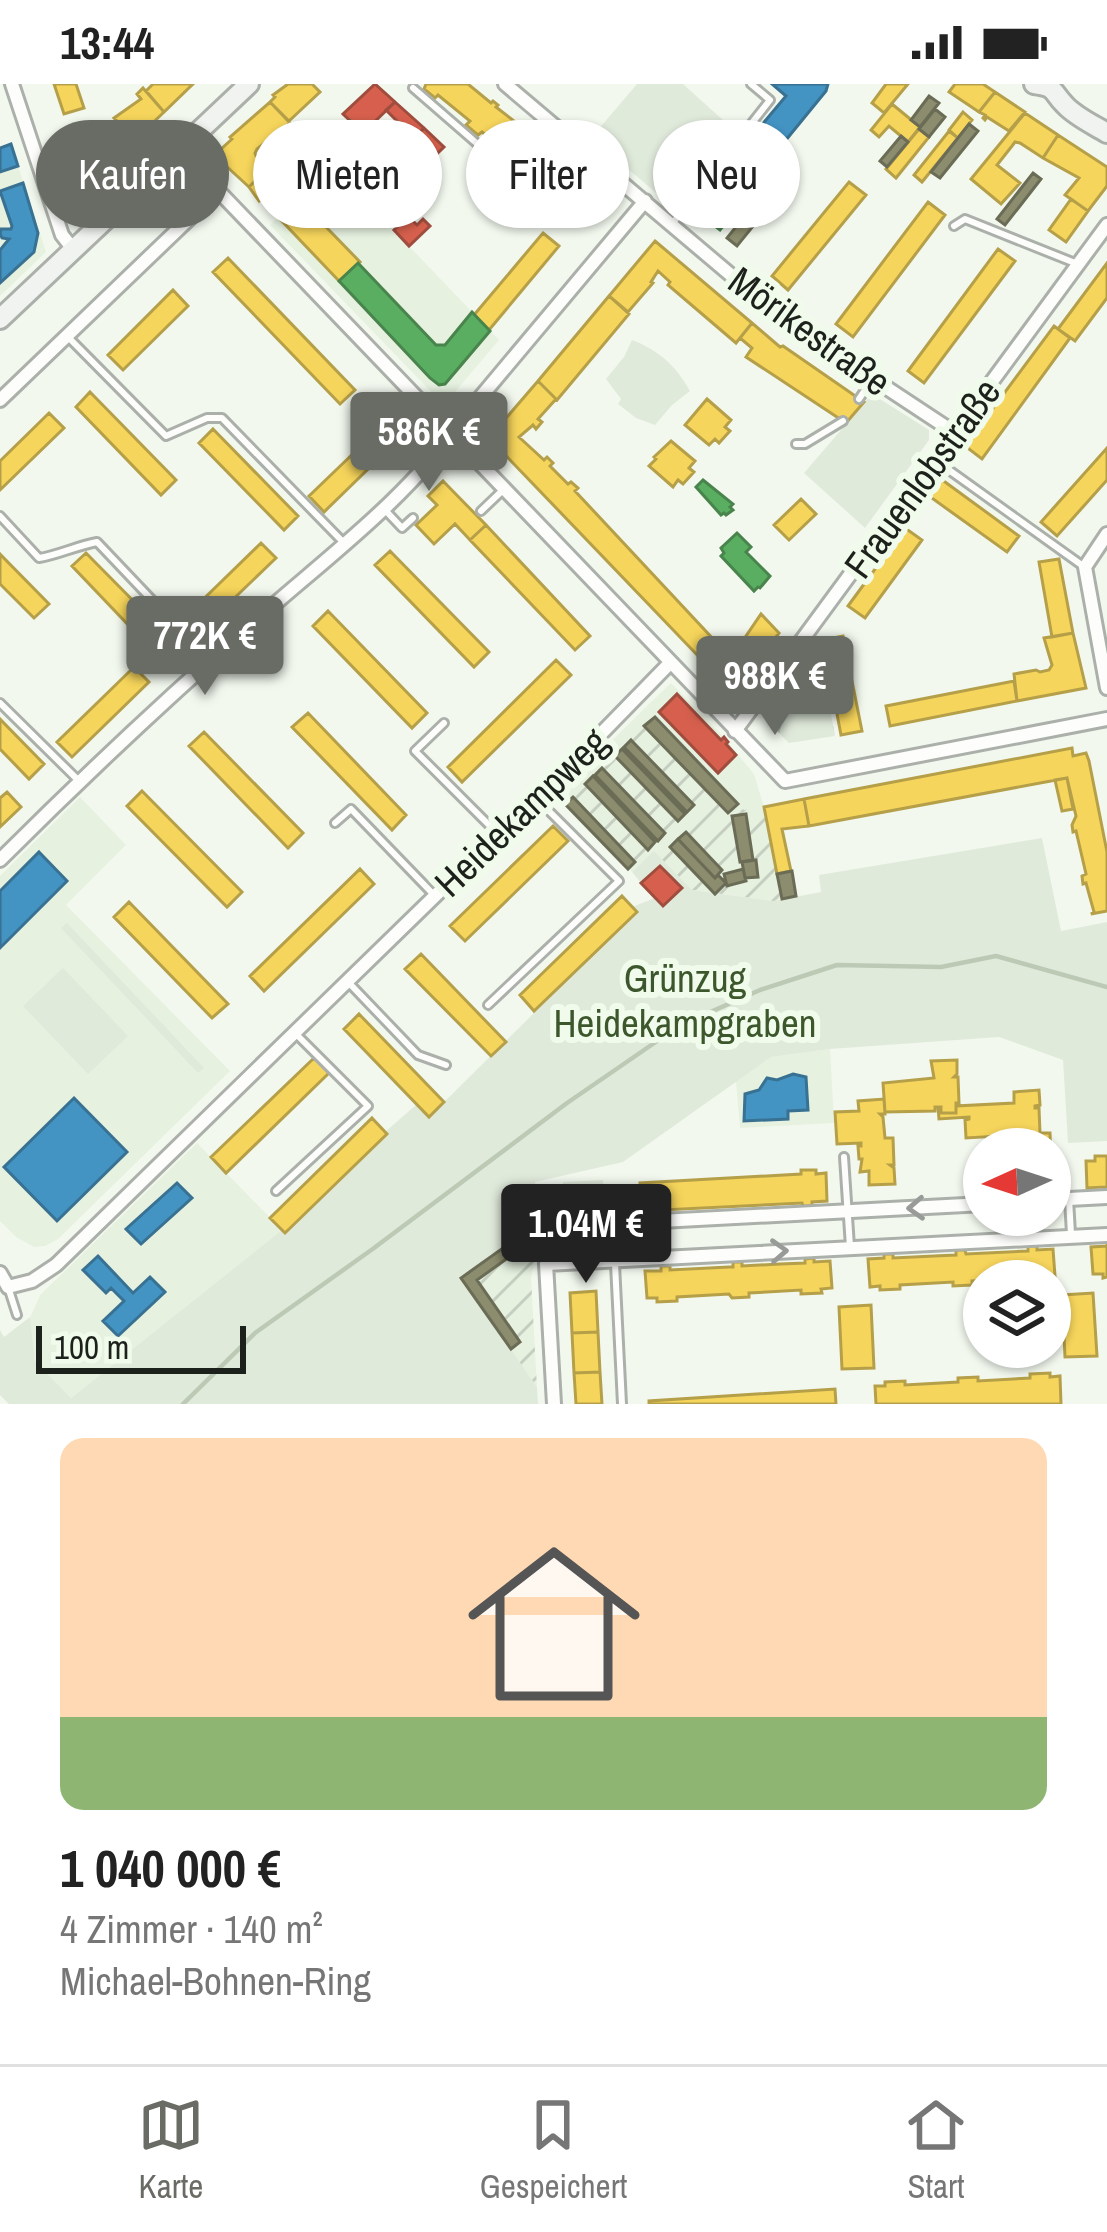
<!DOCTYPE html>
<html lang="de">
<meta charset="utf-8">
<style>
body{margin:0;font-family:"Archivo Narrow",sans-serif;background:#f6f6f6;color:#222;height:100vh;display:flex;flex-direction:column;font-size:45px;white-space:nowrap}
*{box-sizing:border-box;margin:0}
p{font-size:39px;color:#767676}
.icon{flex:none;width:66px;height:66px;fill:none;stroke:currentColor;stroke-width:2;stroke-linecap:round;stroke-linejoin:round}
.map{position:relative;height:1320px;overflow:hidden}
.details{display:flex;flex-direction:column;background:#fff;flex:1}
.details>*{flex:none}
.banner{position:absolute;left:36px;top:36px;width:1035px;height:108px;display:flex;gap:24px}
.needle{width:78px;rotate:267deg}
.controls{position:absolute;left:963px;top:1044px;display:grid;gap:24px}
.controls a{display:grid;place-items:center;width:108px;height:108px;border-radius:50%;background:#fff;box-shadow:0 3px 9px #0004;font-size:60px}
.scale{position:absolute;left:36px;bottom:30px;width:210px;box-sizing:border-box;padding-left:12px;border:6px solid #1d211b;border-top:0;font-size:33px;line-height:42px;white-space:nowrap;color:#1d211b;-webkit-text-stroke:9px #f1fbeb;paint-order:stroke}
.price{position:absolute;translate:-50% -102px;padding:0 27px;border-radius:12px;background:#686c65;color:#fff;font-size:39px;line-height:78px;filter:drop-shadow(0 3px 6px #0008)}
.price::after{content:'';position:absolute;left:50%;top:72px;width:36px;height:27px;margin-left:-18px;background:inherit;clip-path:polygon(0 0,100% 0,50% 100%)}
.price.on{background:#222;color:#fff}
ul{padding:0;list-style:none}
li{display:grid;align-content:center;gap:24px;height:636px;padding:0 60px}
li span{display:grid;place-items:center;height:372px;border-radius:24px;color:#555}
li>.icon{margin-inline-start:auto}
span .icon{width:216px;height:216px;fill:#fffc;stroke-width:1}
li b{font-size:51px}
.pill{padding:0 42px;border-radius:54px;background:#fff;box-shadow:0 3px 9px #0004;font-size:42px;line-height:108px}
.pill.on{background:#686c65;color:#fff}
.status{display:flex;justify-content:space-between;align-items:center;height:84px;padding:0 60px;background:#fff;direction:ltr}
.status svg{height:33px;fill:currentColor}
.menu{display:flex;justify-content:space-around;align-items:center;height:168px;border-top:3px solid #e0e0e0;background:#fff;font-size:33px;color:#767676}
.menu a{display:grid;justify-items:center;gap:6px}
.menu .on{color:#686c65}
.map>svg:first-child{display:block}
.built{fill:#e6f1e0}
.industrial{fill:url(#industrial-furrows)}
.grass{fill:url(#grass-tufts)}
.green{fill:#e0eadb}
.homes{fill:#f6d55c;stroke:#b59f48;stroke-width:3}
.shops{fill:#d6604d;stroke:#9e4d3e;stroke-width:3}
.schools{fill:#4393c3;stroke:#387191;stroke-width:3}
.public{fill:#5aae61;stroke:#48844c;stroke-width:3}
.industry{fill:#8c8c6e;stroke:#6b6c55;stroke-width:3}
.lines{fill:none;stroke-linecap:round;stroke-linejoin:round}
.stream{stroke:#bccab5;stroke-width:4.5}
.lane-casing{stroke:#acb0aa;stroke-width:12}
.street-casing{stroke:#acb0aa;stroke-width:18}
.secondary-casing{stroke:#acb0aa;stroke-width:24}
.lane{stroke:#fdfefc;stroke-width:6}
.street{stroke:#fdfefc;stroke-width:12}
.secondary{stroke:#f0f3ef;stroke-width:18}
.oneway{stroke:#989b97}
.labels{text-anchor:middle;stroke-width:12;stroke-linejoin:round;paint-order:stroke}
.street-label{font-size:39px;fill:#1d211b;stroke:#f1fbeb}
.park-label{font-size:39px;fill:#3d572d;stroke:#f1fbeb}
</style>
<div class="status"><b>13:44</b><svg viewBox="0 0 49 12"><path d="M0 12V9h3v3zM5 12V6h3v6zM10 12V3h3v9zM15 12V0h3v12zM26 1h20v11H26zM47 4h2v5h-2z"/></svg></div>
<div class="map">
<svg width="1107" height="1320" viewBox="0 0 1107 1320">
<defs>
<pattern id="industrial-furrows" width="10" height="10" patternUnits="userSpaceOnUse" patternTransform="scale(3)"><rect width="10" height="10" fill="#e6f1e0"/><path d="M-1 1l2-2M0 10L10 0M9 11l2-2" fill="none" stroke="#c5cec0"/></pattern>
<pattern id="grass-tufts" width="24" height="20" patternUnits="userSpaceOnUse" patternTransform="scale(3)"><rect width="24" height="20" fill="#e0eadb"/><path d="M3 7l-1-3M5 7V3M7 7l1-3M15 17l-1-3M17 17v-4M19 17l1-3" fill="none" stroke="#c0c8bb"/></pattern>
</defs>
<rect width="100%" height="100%" fill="#f2f8ee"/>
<!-- built -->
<path class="built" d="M11 60 46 168 0 212V64Z
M332 82 499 256 444 321 270 141Z
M671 599 720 649 754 690 764 723 745 727 646 623Z
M80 713 126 761 66 821 230 987 58 1155 45 1162 34 1163 16 1153 0 1137V792Z
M830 965 834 1039 740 1044 736 997 771 973Z
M197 1059 282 1146 71 1314 35 1277 30 1234 40 1211Z"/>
<!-- industrial -->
<path class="industrial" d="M646 623 744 726 764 723 782 816 773 817 692 806 654 768 632 788 557 711Z
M521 1150 536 1168 531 1194 537 1303 460 1194Z"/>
<!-- grass -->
<path class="grass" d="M818 562 835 652 789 659 770 640 767 631Z
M581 1150H608L616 1161 608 1172 555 1175 559 1163Z"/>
<!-- green -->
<path class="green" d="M637 0H683L734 46 672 122 591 54Z
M632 256C660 267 676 282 690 307L672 321 655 341 636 334 618 320 621 315 606 295 624 273Z
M872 310 929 346V356L865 444 804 389Z
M1042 754 1061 847 1107 838V1057L1068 1059 1063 976 999 953 830 965 771 973 623 1078 535 1098 544 1133 461 1194 537 1303 538 1320H9L0 1311V1246L4 1253 30 1233 35 1277 71 1314 282 1146 286 1149 387 1050 385 1048 417 1020 430 1032 636 828 632 823 655 814 664 821 681 804 660 782 641 799 632 788 654 767 692 806 773 817 821 808 819 791Z
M67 839 204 984 198 989 61 844Z
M63 884 128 952 88 990 23 922Z
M603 1096 605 1127 565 1129 563 1098Z"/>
<!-- homes -->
<path class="homes" d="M54 0H76L84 24 64 30Z
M153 0H193L164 28 146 7Z
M288 0H312L320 8 289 37 270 18 275 13 273 11Z
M426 0H468L491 19 493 17 498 21 496 23 540 57 539 58 558 75 541 95 527 83 522 88 510 77 513 73 482 48 478 51 466 41 470 37 438 11 435 14 424 5Z
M886 0H908L884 29 872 19Z
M955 0H983L995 8 979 28 949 8Z
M143 4 164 28 135 56 114 34 141 15 137 10Z
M995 8 1025 28 1009 47 987 33 985 36 983 34 985 31 979 28Z
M270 18 290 39 257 65 255 69 256 72 269 83 249 103 224 80 219 67 232 55 230 53Z
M892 20 920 43 908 58 889 42 879 53 871 46Z
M963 28 972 36 958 54 949 46Z
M1025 29 1058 51 1043 74 1020 59 1015 58 1012 62 997 81 1020 99 1001 120 971 95Z
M117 37 135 56 125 66 131 72 79 122 73 121 51 56 77 48 83 66 80 68 83 79 109 60 108 59 115 52 108 45Z
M919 45 929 53 896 94 886 85Z
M949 47 958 54 922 98 914 91Z
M364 51 410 96 396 109 401 115 393 122 388 117 376 128 357 108 380 86 354 61Z
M1058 51 1107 83V102L1088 127 1065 111 1079 94 1043 74Z
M558 75 590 100 572 122 541 95Z
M269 83 298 114 278 133 261 115 259 117 249 103Z
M849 98 866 111 788 206 772 192Z
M298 114 360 178 339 197 278 133Z
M1071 115 1088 127 1066 158 1049 146Z
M928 118 945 131 853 253 836 240Z
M543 149 559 162 489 246 474 231Z
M655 157 752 239 736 259 668 201 670 198 658 187 651 198 653 199 628 228 609 212Z
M998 165 1015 177 924 299 908 287Z
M228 174 355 306 340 320 213 188Z
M1107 179V214L1075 257 1058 245Z
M173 206 188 222 123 286 108 271Z
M609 212 629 230 557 316 538 297Z
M752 239 780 263 783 262 864 318 846 339 746 273 752 264 740 254Z
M1054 242 1070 254 982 375 965 362Z
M538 297 556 315 538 335 542 338 536 345 533 341 519 353 544 376 547 373 553 379 550 382 568 400 571 398 578 404 575 407 731 574 761 530 779 549 743 597 724 599 489 354Z
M90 308 176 396 161 411 76 323Z
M707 315 731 336 725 343 730 347 719 359 715 355 709 361 685 341Z
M49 329 64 344 0 406V377Z
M386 338 401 353 324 428 309 412Z
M213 345 298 432 284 446 199 359Z
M671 357 695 377 689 384 694 388 683 400 678 396 673 403 649 382 656 375 654 373Z
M1107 364V396L1057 452 1041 438Z
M941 395 1019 452 1007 468 929 412Z
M443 397 486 441 470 456 455 440 434 460 416 441 437 421 428 412Z
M801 415 816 430 789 456 774 441Z
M486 441 590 552 575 566 470 456Z
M905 444 922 456 865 534 848 522Z
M261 459 276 474 199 548 185 533Z
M390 467 489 568 474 583 375 481Z
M86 469 171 555 156 570 72 482Z
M0 470 49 520 34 534 0 500Z
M1059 475 1073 549 1052 553 1039 478Z
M328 527 427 629 412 644 313 542Z
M1073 549 1086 604 1017 617 1014 590 1036 586 1040 588 1049 586 1052 581 1044 554Z
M843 552 862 647 841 651 823 556Z
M556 576 571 591 462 698 448 683Z
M134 583 149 598 72 673 57 658Z
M1014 597 1017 617 890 642 886 622Z
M308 629 406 731 392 746 292 643Z
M0 635 44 680 29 695 0 665Z
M204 648 303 749 288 764 189 662Z
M1072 664 1073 672 1086 669 1089 677 1107 768V827L1091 830 1094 828 1086 799 1083 800 1082 792 1086 790 1076 747 1073 748 1072 741 1076 732 1067 694 809 742 804 715Z
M1067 694 1073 725 1062 727 1055 696Z
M142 707 242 808 227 823 127 722Z
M7 708 21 723 0 743V714Z
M804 715 809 742 782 745 791 787 777 790 764 723Z
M553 742 568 757 465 857 450 842Z
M360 785 374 800 264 907 250 892Z
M622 812 637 828 534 927 520 911Z
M129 818 228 920 212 934 114 833Z
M421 870 506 958 491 972 405 885Z
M359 930 444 1018 429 1033 344 945Z
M314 974 329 989 226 1089 211 1073Z
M957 976V990L954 993H958L959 1019H956V1029H941V1023H935V1027L885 1028 883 999 934 994 931 977Z
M1039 1006 1040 1021 1035 1022V1024H1039L1040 1049H1050L1051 1077 1050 1065H1015L1016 1051 966 1054 965 1036 969 1035V1033L939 1035 938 1023H941V1029H956V1022L1014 1019V1008Z
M884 1015 885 1030H880L883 1033 885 1054H893L894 1081H890L894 1084 895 1100 869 1101V1087L860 1088 862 1075H859L858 1062H861V1059L837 1060 835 1028 859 1027 858 1017Z
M372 1034 387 1050 285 1149 270 1134Z
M1095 1072H1107V1107L1104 1108V1103L1087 1104 1086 1077H1095Z
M801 1086H816V1090L826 1089 827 1117 812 1118V1121L809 1122H803L802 1119 642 1127 640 1099 801 1090Z
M1107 1158V1193L1103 1194V1190H1093L1091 1163 1107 1162Z
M1028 1162H1037V1166L1053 1165 1055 1192 1045 1193V1197H1025V1194L972 1197V1201L953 1202V1198L900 1201V1205L880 1206V1202L870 1203 868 1175 884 1174V1170H893V1174L934 1172 956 1171V1166H965L966 1170 1028 1167Z
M814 1174V1178L830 1177 832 1204 821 1205 822 1209 801 1210V1206L749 1209V1213L732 1214 729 1210 677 1213V1217L657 1218V1214H647L645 1187H661V1182H670V1186L729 1183H733V1178H742V1182L780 1180 805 1179V1175Z
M596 1207 598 1248 572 1249 570 1209Z
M1093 1209 1097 1272 1065 1273 1062 1211Z
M871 1221 874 1284 842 1285 839 1223Z
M598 1248 600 1288 574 1289 572 1249Z
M600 1288 602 1320H576L574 1289Z
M1050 1289V1293L1060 1292 1061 1320H876L875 1302H885V1298L905 1297V1301L958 1298V1294L978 1293V1297L1030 1294V1290Z
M835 1305 836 1320H649V1317Z"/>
<!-- shops -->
<path class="shops" d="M375 0 395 18 363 49 343 30Z
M395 18 424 44 414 54 386 26Z
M424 44 444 63 410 96 388 73 403 58 406 61Z
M408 132 417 141 423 135 430 142 409 162 394 146Z
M677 610 721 656 724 653 728 658 726 660 736 671 718 689 659 628Z
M660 782 682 804 663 822 641 799Z"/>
<!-- schools -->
<path class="schools" d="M772 0H828L826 7 781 62 760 43 786 12Z
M11 60 18 82 0 88V64Z
M23 99 38 149 34 168 0 199V166L9 155 2 154 0 150 1 145H11L12 142 0 107Z
M39 768 67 797 0 864V807Z
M793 990 806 993 808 1026 788 1027V1035L744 1037 745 1010 759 1006 767 994 777 996Z
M74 1014 127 1068 57 1137 4 1083Z
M177 1099 192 1114 141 1160 126 1145Z
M98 1172 133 1209 150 1193 165 1208 118 1252 103 1237 124 1217 111 1204 106 1209 83 1186Z"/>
<!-- public -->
<path class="public" d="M760 43 781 62 769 76 748 58Z
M737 72 763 92 720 146 694 126Z
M358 179 436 261H445L472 228 490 247 445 300 439 301 430 294 339 197Z
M703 396 733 420 730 423 733 426 726 431 724 429 721 431 696 403Z
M737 449 751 463 746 468 770 492 760 504 758 503 754 507 721 472 724 469 721 464Z"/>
<!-- industry -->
<path class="industry" d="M929 12 939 19 920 43 911 36Z
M935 25 945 33 929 53 919 45Z
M350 37 364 51 354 61 341 47Z
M969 40 978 47 940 94 931 88Z
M901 52 908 58 887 83 880 77Z
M1033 89 1041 95 1005 141 997 135Z
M777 92 787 100 737 162 727 154Z
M655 633 738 720 728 729 644 642Z
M631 656 694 721 687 728 624 663Z
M622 665 685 730 678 737 615 672Z
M602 684 665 749 658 757 595 691Z
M593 692 655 758 648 766 585 700Z
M573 713 635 778 628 785 565 720Z
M746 730 753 776 740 778 732 732Z
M686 748 722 786 715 794 678 755Z
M678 755 715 794 718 791 726 799 715 810 670 763Z
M756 776 758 793 745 794 742 778Z
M743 785 746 797 727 802 724 790Z
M792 787 796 812 782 815 777 790Z
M517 1154 523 1163 477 1196 520 1258 511 1265 461 1194Z"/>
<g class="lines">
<!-- stream -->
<path class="stream" d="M183 1320 255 1249 374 1164 567 1019 679 942 760 906 837 881 941 883 996 872 1107 903"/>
<defs>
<path id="lane" d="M413 4 527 103 567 56
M672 140 770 16 751 0
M954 142 965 135 1075 179
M69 254 166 352 207 334H222L343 458
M859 315 872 296
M796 360H805L843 337
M935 376 1083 482
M385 426 402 444 413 434
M481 427 504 405
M0 432 39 474C58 471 76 462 97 458L210 577
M0 619 79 697
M444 639 415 667 498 750
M335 739 351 725 435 812
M350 900 418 971 446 981
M488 921 619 797 538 716
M844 1073 850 1163
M276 1107 368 1022 297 951
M1069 1115 1071 1150
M615 1180 622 1320
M9 1206 17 1231"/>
<path id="street" d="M12 0 62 151 73 165
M505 0 784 236 955 349
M180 67 785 697 1107 635
M0 316 218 107
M1107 450 1085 483 1107 604
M735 647 1107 141
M0 776C82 694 166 615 254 538 325 475 409 414 463 334L645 117
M1050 1116 1107 1113
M623 1139 624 1176
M546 1180 1107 1151
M0 1189 8 1203 32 1197 56 1181 591 660 670 579
M554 1320 546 1180C552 1158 564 1149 585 1141L984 1120"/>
<path id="secondary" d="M1034 0C1057 3 1051 7 1065 21 1076 33 1094 41 1107 49
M0 235 249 0"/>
</defs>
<!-- lane casing -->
<use href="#lane" class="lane-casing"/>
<!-- street casing -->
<use href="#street" class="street-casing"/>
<!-- secondary casing -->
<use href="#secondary" class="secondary-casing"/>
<!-- lane -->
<use href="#lane" class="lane"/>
<!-- street -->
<use href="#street" class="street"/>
<!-- secondary -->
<use href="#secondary" class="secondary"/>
</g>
<!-- one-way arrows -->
<defs><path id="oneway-chevron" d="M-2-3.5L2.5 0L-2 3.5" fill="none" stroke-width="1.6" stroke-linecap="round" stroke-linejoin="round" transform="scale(3)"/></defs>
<g class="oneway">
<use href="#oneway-chevron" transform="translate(916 1124) rotate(177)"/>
<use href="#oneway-chevron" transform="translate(779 1167) rotate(-3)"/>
</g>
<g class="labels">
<!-- street labels -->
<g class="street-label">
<text transform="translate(810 247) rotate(36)" y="14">Mörikestraße</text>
<text transform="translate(922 394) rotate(-54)" y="14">Frauenlobstraße</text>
<text transform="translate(521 728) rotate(-44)" y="14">Heidekampweg</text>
</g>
<!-- park labels -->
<g class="park-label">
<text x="685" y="908">Grünzug<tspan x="685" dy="45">Heidekampgraben</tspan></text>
</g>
</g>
</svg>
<div class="controls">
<a><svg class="needle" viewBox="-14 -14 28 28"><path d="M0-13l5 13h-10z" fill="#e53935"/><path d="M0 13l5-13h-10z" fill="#767676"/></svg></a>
<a><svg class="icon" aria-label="layers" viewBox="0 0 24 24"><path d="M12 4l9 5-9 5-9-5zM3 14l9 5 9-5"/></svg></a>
</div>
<div class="scale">100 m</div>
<b class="price" style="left:429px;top:410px">586K €</b>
<b class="price" style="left:205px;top:614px">772K €</b>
<b class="price" style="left:775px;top:654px">988K €</b>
<b class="price on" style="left:586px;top:1202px">1.04M €</b>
<div class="banner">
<a class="pill on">Kaufen</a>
<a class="pill">Mieten</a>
<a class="pill">Filter</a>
<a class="pill">Neu</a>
</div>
</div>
<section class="details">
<ul>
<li><span style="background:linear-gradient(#ffd9b3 75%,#8fb573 0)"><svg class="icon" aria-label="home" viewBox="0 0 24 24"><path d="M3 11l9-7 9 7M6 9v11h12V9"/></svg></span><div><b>1 040 000 €</b><p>4 Zimmer · 140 m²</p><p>Michael-Bohnen-Ring</p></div></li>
</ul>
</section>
<nav class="menu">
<a class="on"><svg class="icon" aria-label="map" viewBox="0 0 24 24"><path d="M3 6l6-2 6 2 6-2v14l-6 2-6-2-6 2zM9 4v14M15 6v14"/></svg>Karte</a>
<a><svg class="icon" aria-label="saved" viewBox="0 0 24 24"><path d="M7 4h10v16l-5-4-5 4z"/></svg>Gespeichert</a>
<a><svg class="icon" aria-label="home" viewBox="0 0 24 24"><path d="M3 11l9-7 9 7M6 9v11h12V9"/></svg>Start</a>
</nav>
